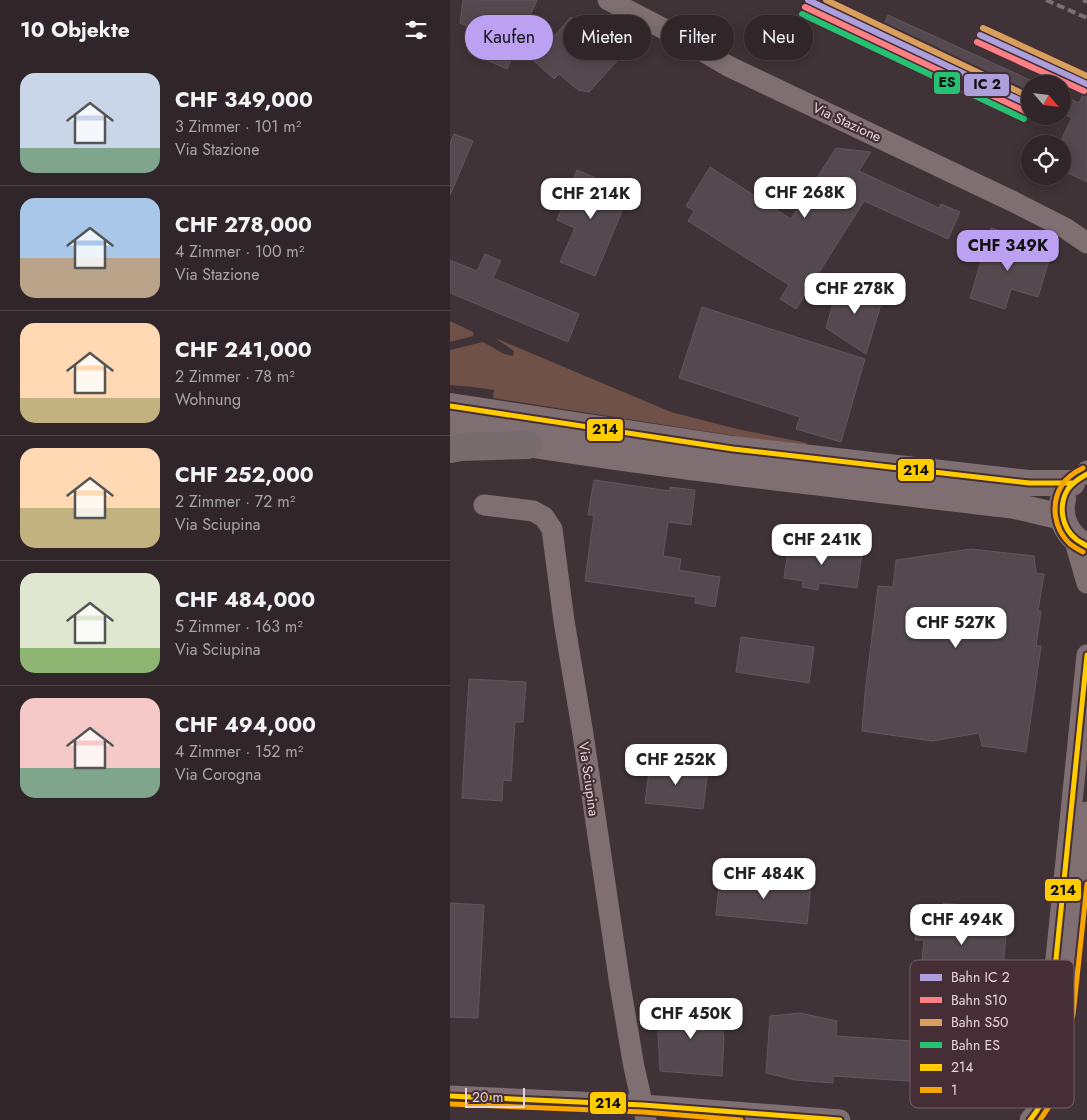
<!DOCTYPE html>
<html lang="de">
<meta charset="utf-8">
<style>
body{margin:0;font-family:Jost,sans-serif;background:#3c3235;color:#f1f3f6;height:100vh;display:flex;flex-direction:column;font-size:19px;white-space:nowrap}
*{box-sizing:border-box;margin:0}
p{font-size:16px;color:#a8a5a8}
.icon{flex:none;width:28px;height:28px;fill:none;stroke:currentColor;stroke-width:2;stroke-linecap:round;stroke-linejoin:round}
.map{position:relative;flex:1;overflow:hidden}
.side{display:flex;flex-direction:column;background:#302629;width:450px}
.side>*{flex:none}
.hud{position:absolute;left:15px;top:15px;width:475px;height:45px;display:flex;gap:10px}
.needle{width:32px;rotate:118deg}
.buttons{position:absolute;left:571px;top:75px;display:grid;gap:10px}
.buttons a{display:grid;place-items:center;width:50px;height:50px;border-radius:50%;background:#302629;box-shadow:0 2px 12px #0003,0 0 0 1px #4b4346;font-size:25px}
.scale{position:absolute;left:15px;bottom:12px;width:60px;box-sizing:border-box;padding-left:5px;border:2px solid #e5d6da;border-top:0;font-size:14px;line-height:18px;white-space:nowrap;color:#e5d6da;-webkit-text-stroke:4px #452e36;paint-order:stroke}
.price{position:absolute;translate:-50% -42px;padding:0 11px;border-radius:10px;background:#fff;color:#222;font-size:16px;line-height:32px;filter:drop-shadow(0 1px 2px #0008)}
.price::after{content:'';position:absolute;left:50%;top:30px;width:15px;height:11px;margin-left:-8px;background:inherit;clip-path:polygon(0 0,100% 0,50% 100%)}
.price.current{background:#bca0f2;color:#111}
ul{padding:0;list-style:none}
li{display:flex;align-items:center;gap:15px;height:125px;padding:0 20px}
li+li{border-top:1px solid #4b4346}
li span{display:grid;place-items:center;flex:none;width:140px;height:100px;border-radius:15px;color:#555}
li>.icon{margin-inline-start:auto}
span .icon{width:60px;height:60px;fill:#fffc;stroke-width:1}
li b{font-size:21px}
h2{display:flex;justify-content:space-between;align-items:center;height:60px;padding:0 20px;font-size:21px}
.pill{padding:0 18px;border-radius:22px;background:#302629;box-shadow:0 2px 12px #0003,0 0 0 1px #4b4346;font-size:18px;line-height:45px}
.pill.current{background:#bca0f2;color:#111}
main{display:flex;flex:1;min-height:0}
.map>svg:first-child{display:block}
.green{fill:#705147}
.building{fill:#54494f;stroke:#62575c}
.lines{fill:none;stroke-linecap:round;stroke-linejoin:round}
.minor{stroke:#7f6f72;stroke-width:21}
.major{stroke:#7f6f72;stroke-width:26}
.highway{stroke:#776c6e;stroke-width:28}
.rail{stroke:#7c6f72;stroke-width:4;stroke-dasharray:8 4;stroke-linecap:butt}
.bus-1-casing{stroke:#452e36;stroke-width:9}
.bus-2-casing{stroke:#452e36;stroke-width:9}
.bus-1{stroke:#fc0;stroke-width:5}
.bus-2{stroke:#f7a600;stroke-width:5}
.rail-1-casing{stroke:#452e36;stroke-width:10}
.rail-2-casing{stroke:#452e36;stroke-width:10}
.rail-3-casing{stroke:#452e36;stroke-width:10}
.rail-4-casing{stroke:#452e36;stroke-width:10}
.rail-1{stroke:#ac9fdc;stroke-width:6}
.rail-2{stroke:#ff8084;stroke-width:6}
.rail-3{stroke:#d8a05c;stroke-width:6}
.rail-4{stroke:#26c172;stroke-width:6}
.labels{text-anchor:middle;stroke-width:4.5;stroke-linejoin:round;paint-order:stroke}
.street-label{font-size:14px;fill:#e5d6da;stroke:#452e36}
.key{fill:#452e36;stroke:#756067;stroke-width:1}
.key-label{font-size:14px;fill:#e5d6da}
.line-badge{stroke:#452e36;stroke-width:2}
.pale-badge-label{font-size:14px;text-anchor:middle;font-weight:bold;fill:#111}
</style>
<main>
<section class="side">
<h2>10 Objekte<svg class="icon" aria-label="filters" viewBox="0 0 24 24"><path d="M4 7h16M4 17h16"/><circle cx="9" cy="7" r="2"/><circle cx="15" cy="17" r="2"/></svg></h2>
<ul>
<li><span style="background:linear-gradient(#c9d6e8 75%,#7fa58c 0)"><svg class="icon" aria-label="home" viewBox="0 0 24 24"><path d="M3 11l9-7 9 7M6 9v11h12V9"/></svg></span><div><b>CHF 349,000</b><p>3 Zimmer · 101 m²</p><p>Via Stazione</p></div></li>
<li><span style="background:linear-gradient(#a9c7e8 60%,#b9a48a 0)"><svg class="icon" aria-label="home" viewBox="0 0 24 24"><path d="M3 11l9-7 9 7M6 9v11h12V9"/></svg></span><div><b>CHF 278,000</b><p>4 Zimmer · 100 m²</p><p>Via Stazione</p></div></li>
<li><span style="background:linear-gradient(#ffd9b3 75%,#c2b280 0)"><svg class="icon" aria-label="home" viewBox="0 0 24 24"><path d="M3 11l9-7 9 7M6 9v11h12V9"/></svg></span><div><b>CHF 241,000</b><p>2 Zimmer · 78 m²</p><p>Wohnung</p></div></li>
<li><span style="background:linear-gradient(#ffd9b3 60%,#c2b280 0)"><svg class="icon" aria-label="home" viewBox="0 0 24 24"><path d="M3 11l9-7 9 7M6 9v11h12V9"/></svg></span><div><b>CHF 252,000</b><p>2 Zimmer · 72 m²</p><p>Via Sciupina</p></div></li>
<li><span style="background:linear-gradient(#dfe7d0 75%,#8fb573 0)"><svg class="icon" aria-label="home" viewBox="0 0 24 24"><path d="M3 11l9-7 9 7M6 9v11h12V9"/></svg></span><div><b>CHF 484,000</b><p>5 Zimmer · 163 m²</p><p>Via Sciupina</p></div></li>
<li><span style="background:linear-gradient(#f6c9c9 70%,#7fa58c 0)"><svg class="icon" aria-label="home" viewBox="0 0 24 24"><path d="M3 11l9-7 9 7M6 9v11h12V9"/></svg></span><div><b>CHF 494,000</b><p>4 Zimmer · 152 m²</p><p>Via Corogna</p></div></li>
</ul>
</section>
<div class="map">
<svg width="637" height="1120" viewBox="0 0 637 1120">
<rect width="100%" height="100%" fill="#403337"/>
<!-- green -->
<path class="green" d="M0 321 23 332V336L0 342Z
M45 338 221 412 287 429 357 443 356 447 43 398 44 390 23 387 0 385V350L33 342 54 354 63 356 64 351Z"/>
<!-- building -->
<path class="building" d="M13 0H87L57 69 18 52 28 31 10 23Z
M438 15 580 80V98L432 29Z
M121 17 168 60 139 92 128 90 109 74 104 79 83 60Z
M637 86V182L612 170V138L622 118 612 113V95L629 103Z
M4 134 23 141 0 195V143Z
M386 148 421 152 409 171 489 208 491 204 510 212 498 239 414 201 346 309 330 299 339 285 238 221 244 211 236 206 260 167 341 219Z
M127 170 180 192 145 276 110 262 125 228 107 220Z
M541 228 556 232 553 243 600 257 588 297 561 289 555 309 520 298Z
M35 254 51 261 43 278 129 314 118 342 0 293V260L27 271Z
M389 281 434 294 416 354 376 328Z
M252 307 415 359 391 442 346 429 350 417 229 378Z
M144 480 220 491V487L245 490 241 525 218 522 213 556 231 559 229 570 270 577 265 607 245 603 246 597 135 581 144 515H138Z
M339 543 412 553 407 588 369 583 368 590 352 587 353 581 334 578Z
M521 549 584 556 586 573 594 574 588 611H591L586 646H591L576 752 532 746 529 733 482 741 412 731 415 694 428 586 443 587 446 560Z
M291 637 364 647 359 683 286 672Z
M19 679 76 682 73 722H65L61 781 53 780 52 801 12 798Z
M200 763 258 770 253 809 195 803Z
M270 876 361 885 357 924 266 915Z
M0 903 34 905 28 1018 0 1017Z
M493 903 535 907V910L558 912 551 991 470 983 474 940H465L469 905 492 907Z
M214 1004 270 1008 274 1038 272 1076 210 1071 208 1033Z
M350 1013 387 1021 386 1036 536 1046 533 1086 383 1076V1083L345 1080 316 1073 320 1016Z"/>
<g class="lines">
<!-- minor -->
<path class="minor" d="M158 0 222 33 278 66 564 202 615 228 637 243
M635 474 637 471
M34 505 83 511 94 517 102 529 114 621 133 734 170 985 184 1067 196 1120
M624 538 637 583
M608 1034 602 998 637 655
M0 1096 193 1105 390 1120
M580 1120C604 1096 602 1066 608 1035 610 1028 613 1020 616 1013L637 812"/>
<!-- major -->
<path class="major" d="M0 406 283 449 579 483H622
M0 431C187 464 376 483 565 506L612 517
M613 499C608 518 618 538 637 546"/>
<!-- highway -->
<path class="highway" d="M0 449 11 447 78 445"/>
<!-- rail -->
<path class="rail" d="M596 0 637 18
M633 0 637 2"/>
<defs>
<path id="bus-1" d="M0 406 283 449 579 483H622
M637 474C630 478 623 482 618 489 608 505 611 528 627 540 630 542 634 544 637 546
M0 1096 193 1105 390 1120
M580 1120C597 1100 602 1078 606 1052 607 1046 608 1039 608 1033 607 1021 604 1009 602 998L637 655"/>
<path id="bus-2" d="M633 468C625 472 617 477 612 485 600 504 604 529 620 544 624 547 629 550 633 552
M0 1104 193 1112 291 1120
M590 1120 600 1105 605 1093 610 1071 615 1037 623 1015 637 884"/>
</defs>
<!-- bus-1 casing -->
<use href="#bus-1" class="bus-1-casing"/>
<!-- bus-2 casing -->
<use href="#bus-2" class="bus-2-casing"/>
<!-- bus-1 -->
<use href="#bus-1" class="bus-1"/>
<!-- bus-2 -->
<use href="#bus-2" class="bus-2"/>
<defs>
<path id="rail-1" d="M358 0 580 105
M530 35 637 84"/>
<path id="rail-2" d="M355 7 577 112
M527 42 634 91"/>
<path id="rail-3" d="M376 0 580 97
M533 28 637 76"/>
<path id="rail-4" d="M352 14 574 119"/>
</defs>
<!-- rail-1 casing -->
<use href="#rail-1" class="rail-1-casing"/>
<!-- rail-2 casing -->
<use href="#rail-2" class="rail-2-casing"/>
<!-- rail-3 casing -->
<use href="#rail-3" class="rail-3-casing"/>
<!-- rail-4 casing -->
<use href="#rail-4" class="rail-4-casing"/>
<!-- rail-1 -->
<use href="#rail-1" class="rail-1"/>
<!-- rail-2 -->
<use href="#rail-2" class="rail-2"/>
<!-- rail-3 -->
<use href="#rail-3" class="rail-3"/>
<!-- rail-4 -->
<use href="#rail-4" class="rail-4"/>
</g>
<g class="labels">
<!-- street labels -->
<g class="street-label">
<text transform="translate(397 122) rotate(25)" y="5">Via Stazione</text>
<text transform="translate(139 779) rotate(82)" y="5">Via Sciupina</text>
</g>
</g>
<!-- legend -->
<rect x="460" y="960" width="164" height="148" rx="8" class="key"/>
<rect x="470" y="974" width="22" height="7" fill="#ac9fdc"/>
<rect x="470" y="997" width="22" height="6" fill="#ff8084"/>
<rect x="470" y="1019" width="22" height="7" fill="#d8a05c"/>
<rect x="470" y="1042" width="22" height="6" fill="#26c172"/>
<rect x="470" y="1064" width="22" height="7" fill="#fc0"/>
<rect x="470" y="1087" width="22" height="6" fill="#f7a600"/>
<g class="key-label">
<text x="501" y="982">Bahn IC 2</text>
<text x="501" y="1005">Bahn S10</text>
<text x="501" y="1027">Bahn S50</text>
<text x="501" y="1050">Bahn ES</text>
<text x="501" y="1072">214</text>
<text x="501" y="1095">1</text>
</g>
<g class="line-badge">
<rect x="483" y="71" width="28" height="24" rx="5" fill="#26c172"/>
<rect x="513" y="73" width="47" height="24" rx="5" fill="#ac9fdc"/>
<rect x="136" y="418" width="38" height="24" rx="5" fill="#fc0"/>
<rect x="447" y="458" width="38" height="24" rx="5" fill="#fc0"/>
<rect x="594" y="878" width="38" height="24" rx="5" fill="#fc0"/>
<rect x="139" y="1091" width="38" height="24" rx="5" fill="#fc0"/>
</g>
<g class="pale-badge-label">
<text x="497" y="87">ES</text>
<text x="537" y="89">IC 2</text>
<text x="155" y="434">214</text>
<text x="466" y="475">214</text>
<text x="613" y="895">214</text>
<text x="158" y="1108">214</text>
</g>
</svg>
<div class="buttons">
<a><svg class="needle" viewBox="-14 -14 28 28"><path d="M0-13l5 13h-10z" fill="#e53935"/><path d="M0 13l5-13h-10z" fill="#a8a5a8"/></svg></a>
<a><svg class="icon" aria-label="locate" viewBox="0 0 24 24"><circle cx="12" cy="12" r="6"/><path d="M12 2v4M12 18v4M2 12h4M18 12h4"/></svg></a>
</div>
<div class="scale">20 m</div>
<b class="price" style="left:355px;top:219px">CHF 268K</b>
<b class="price" style="left:141px;top:220px">CHF 214K</b>
<b class="price current" style="left:558px;top:272px">CHF 349K</b>
<b class="price" style="left:405px;top:315px">CHF 278K</b>
<b class="price" style="left:372px;top:566px">CHF 241K</b>
<b class="price" style="left:506px;top:649px">CHF 527K</b>
<b class="price" style="left:226px;top:786px">CHF 252K</b>
<b class="price" style="left:314px;top:900px">CHF 484K</b>
<b class="price" style="left:512px;top:946px">CHF 494K</b>
<b class="price" style="left:241px;top:1040px">CHF 450K</b>
<div class="hud">
<a class="pill current">Kaufen</a>
<a class="pill">Mieten</a>
<a class="pill">Filter</a>
<a class="pill">Neu</a>
</div>
</div>
</main>
